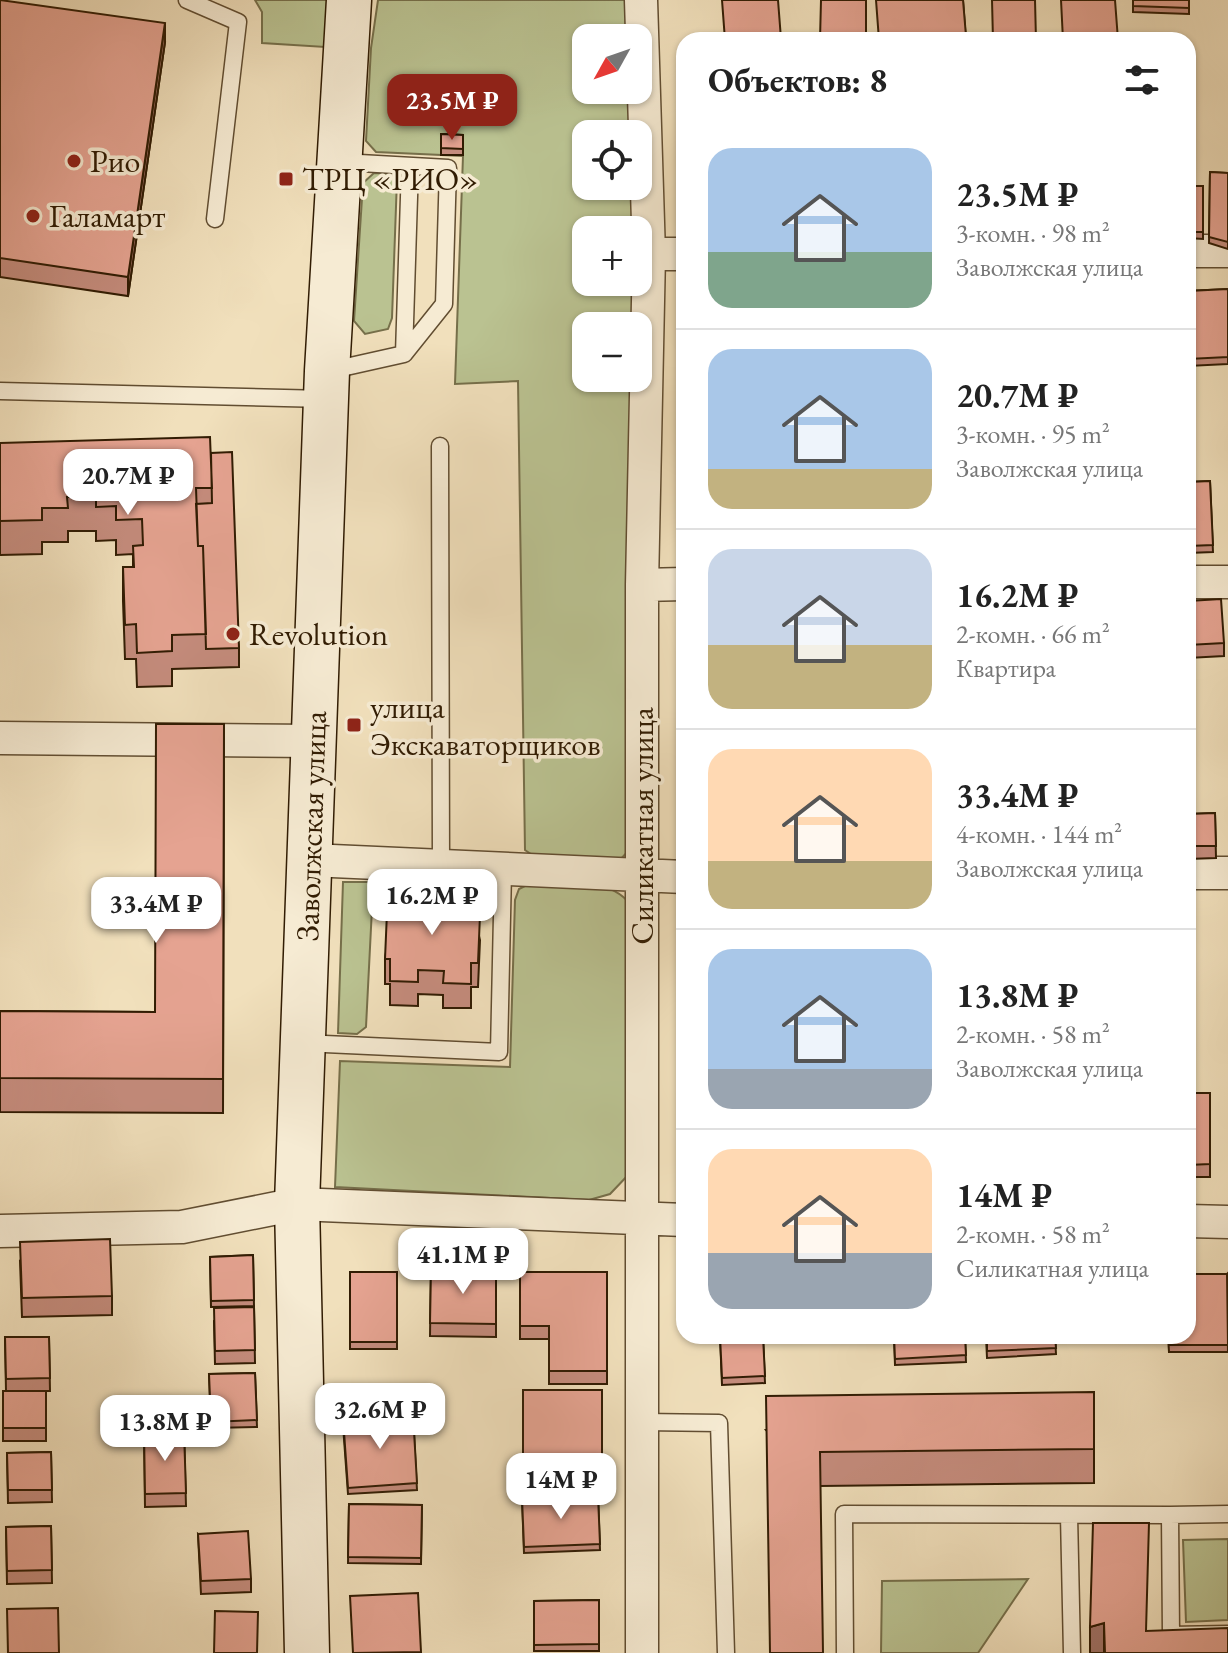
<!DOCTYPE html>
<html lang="ru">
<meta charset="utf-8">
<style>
body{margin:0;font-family:"EB Garamond",serif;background:#f6f6f6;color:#222;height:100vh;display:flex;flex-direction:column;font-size:30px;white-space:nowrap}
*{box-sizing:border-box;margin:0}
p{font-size:26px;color:#767676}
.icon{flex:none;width:44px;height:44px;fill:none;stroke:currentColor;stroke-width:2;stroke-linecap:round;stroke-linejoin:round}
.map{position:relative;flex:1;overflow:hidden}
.sheet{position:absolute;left:676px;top:32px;width:520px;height:1312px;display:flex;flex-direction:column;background:#fff;border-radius:24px;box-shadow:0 2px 6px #0004}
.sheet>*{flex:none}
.needle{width:52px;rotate:230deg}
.tools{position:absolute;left:572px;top:24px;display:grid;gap:16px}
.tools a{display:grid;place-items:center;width:80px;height:80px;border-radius:16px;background:#fff;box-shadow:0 2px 6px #0004;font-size:40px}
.price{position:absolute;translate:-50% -68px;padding:0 18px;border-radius:16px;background:#fff;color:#222;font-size:26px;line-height:52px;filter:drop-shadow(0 2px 4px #0008)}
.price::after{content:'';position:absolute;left:50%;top:48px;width:24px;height:18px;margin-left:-12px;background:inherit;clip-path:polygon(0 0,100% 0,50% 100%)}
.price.current{background:#8f2418;color:#fff}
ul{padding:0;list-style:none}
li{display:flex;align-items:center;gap:24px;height:200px;padding:0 32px}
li+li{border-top:2px solid #e0e0e0}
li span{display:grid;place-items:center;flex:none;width:224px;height:160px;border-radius:24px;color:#555}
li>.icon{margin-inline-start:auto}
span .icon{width:96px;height:96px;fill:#fffc;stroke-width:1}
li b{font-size:34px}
h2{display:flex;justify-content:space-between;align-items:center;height:96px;padding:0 32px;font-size:34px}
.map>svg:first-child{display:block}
.green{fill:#bac291;stroke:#766f4a;stroke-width:2}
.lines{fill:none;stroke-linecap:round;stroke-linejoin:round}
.service-casing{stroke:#614d31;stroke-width:19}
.minor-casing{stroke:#614d31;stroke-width:35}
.secondary-casing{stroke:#311c03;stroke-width:47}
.service{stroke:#f6ebd3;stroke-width:16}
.minor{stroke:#f6ebd3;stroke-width:32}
.secondary{stroke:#f6ebd3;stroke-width:44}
.wall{fill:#c58c7d;stroke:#311c03;stroke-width:2}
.shaded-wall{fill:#a07266;stroke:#311c03;stroke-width:2}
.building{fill:#e5a391;stroke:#311c03;stroke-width:2}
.poi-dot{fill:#8f2418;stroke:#f6ebd3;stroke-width:3}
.labels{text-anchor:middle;stroke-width:7;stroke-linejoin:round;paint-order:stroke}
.poi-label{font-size:32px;fill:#311c03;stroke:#f6ebd3;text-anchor:start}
.street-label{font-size:32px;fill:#311c03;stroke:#f6ebd3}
</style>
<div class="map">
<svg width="1228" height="1653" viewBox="0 0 1228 1653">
<rect width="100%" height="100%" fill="#f1e0bc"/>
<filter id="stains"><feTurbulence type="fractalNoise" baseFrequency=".0025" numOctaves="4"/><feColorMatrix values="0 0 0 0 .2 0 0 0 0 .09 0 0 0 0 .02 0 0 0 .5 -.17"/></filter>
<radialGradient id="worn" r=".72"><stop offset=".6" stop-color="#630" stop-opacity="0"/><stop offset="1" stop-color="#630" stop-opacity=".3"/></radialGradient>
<!-- green -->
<path class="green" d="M255 0H327L325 47 262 43V12Z
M378 0H627L629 38H586V90H631L633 134H586V186H635V230H586V282H636L635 326H586V378H634L633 846 617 863 538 859 525 850 518 381 455 384 463 156 376 152 366 141 371 48Z
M374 173 391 174 397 179 392 318 388 329 365 334 354 321 363 183Z
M343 882H369L373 888 366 1027 357 1034 338 1033Z
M529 884C563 884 607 875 630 904V1173L610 1194 589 1200 335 1187 340 1061 510 1067 515 900 519 889Z
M1228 1539V1620L1186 1622 1183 1540Z
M1028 1579 978 1653H881L882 1581Z"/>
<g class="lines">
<defs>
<path id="service" d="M187 0 238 22 215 219
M342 162 448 168 444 304 404 354
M328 371 404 354 410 166
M0 391 325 399
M440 446 441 867
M303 1043 499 1052 503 871
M643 1422 719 1423 726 1653
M1069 1515 1072 1653
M1170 1515 1228 1514
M845 1653 844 1514 1170 1515 1171 1635 1228 1634"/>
<path id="minor" d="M641 0 649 254 642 585V1653
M1188 251H1228
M649 254H684
M1188 582H1228
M642 585 684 584
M0 738 314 741
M310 860 684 877
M1188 873H1228
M1188 1221 1228 1222
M0 1231 182 1227 297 1204 684 1220"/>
<path id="secondary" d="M307 1653 297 1204 327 371 349 0"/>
</defs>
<!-- service casing -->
<use href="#service" class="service-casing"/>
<!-- minor casing -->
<use href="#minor" class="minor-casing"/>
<!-- secondary casing -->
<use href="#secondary" class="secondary-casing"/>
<!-- service -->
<use href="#service" class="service"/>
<!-- minor -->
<use href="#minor" class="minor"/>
<!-- secondary -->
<use href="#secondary" class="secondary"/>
</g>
<!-- wall -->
<path class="wall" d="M0 0 165 42 128 296 0 277Z
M963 0 966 40H878Z
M1189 0V14L1133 12V6Z
M441 134 463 135V155H441Z
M1210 172 1228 173V249L1209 243Z
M1188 186H1203V239L1188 238Z
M1228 289V364L1188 366V291Z
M0 443 211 453 239 648V667L172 669V686L137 687 136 659H125L123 601V567H133V554L116 555V540L96 541V531H68V542H42V554L0 555Z
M1210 481 1213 552 1188 553V482Z
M1188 601 1224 643V656L1188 658Z
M224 724 223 1113 0 1112V1011L155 1012Z
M1215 813 1216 858 1188 859V814Z
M421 904 474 915 480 940 478 987H471V1008H443V995L418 994V1006L390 1005V984H385V959L392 912Z
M1188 1093H1210V1177H1188Z
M253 1255 254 1306 211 1307 210 1257Z
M20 1261 112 1296V1315L22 1317Z
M431 1268H496V1337L430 1336Z
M350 1272H397V1349H350Z
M520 1272H607V1384H549V1339H520Z
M1227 1274 1228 1352H1169L1168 1336Z
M254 1307 255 1363 215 1364 214 1321Z
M720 1336H763L765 1383 722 1385Z
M894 1336H965L966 1362 895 1365Z
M986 1336H1055L1056 1354 987 1358Z
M1068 1336H1148V1340L1068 1343Z
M5 1337H49L50 1391H46V1441H3V1391H6Z
M255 1373 257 1427 211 1428 209 1374Z
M523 1390H602V1474H523Z
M1094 1392V1483L820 1486 766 1430Z
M413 1414 417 1490 348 1494 343 1425Z
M184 1431 186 1506 145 1507 144 1432Z
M51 1452 52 1502 8 1503 7 1453Z
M598 1495 600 1550 524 1553 522 1498Z
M349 1504 422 1505 421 1564 348 1563Z
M51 1526 52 1583 7 1584 6 1527Z
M198 1534 251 1579V1592L201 1594Z
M599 1600V1651H534V1601Z"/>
<!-- shaded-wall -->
<path class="shaded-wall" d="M165 23V42L128 296V277Z
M1104 1623V1653H1090V1627Z"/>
<!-- building -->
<path class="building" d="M0 0 165 23 128 277 0 258Z
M722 0H778L781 39 725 40Z
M821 0H866V40H820Z
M876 0H963L966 36 921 40H879Z
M992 0H1035L1036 40H993Z
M1061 0H1115L1118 40H1063Z
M1133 0H1189V8L1133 6Z
M441 134 463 135V149L441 148Z
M1210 172 1228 173V242L1209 237Z
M1188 186H1203V232H1188Z
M1228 289V357L1188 359V291Z
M210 437 212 488H196L198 546H203L206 634 172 635V651L137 653 136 624 125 625 123 567H134L133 546 143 545 142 519 116 520V506L96 507V497H67L68 508H42V520L0 521V443Z
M232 452 239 648 206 649 203 546H198L196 504 212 503 211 453Z
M1210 481 1213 545 1188 546V482Z
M1221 599 1224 643 1188 645V601Z
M156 724H224L223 1079 0 1078V1011L155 1012Z
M1215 813 1216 846H1188V814Z
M393 891 421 892 420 904 446 905V893L474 894 473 915H480L478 963H471V984L443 983 444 971 418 970V982L390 981V959H385L387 912H392Z
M1188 1093H1210V1164L1188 1165Z
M110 1239 112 1296 22 1298 20 1242Z
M253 1255 254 1300 211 1301 210 1257Z
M431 1268H496V1324L430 1323Z
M350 1272H397V1342H350Z
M520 1272H607V1371H549V1326H520Z
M1188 1274H1227L1228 1345H1169V1336H1188Z
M254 1307 255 1350 215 1351 214 1308Z
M720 1336H763L765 1376 722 1378Z
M894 1336H965L966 1355 895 1359Z
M987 1336H1055L1056 1348 987 1351Z
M5 1337H49L50 1378 6 1379Z
M255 1373 257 1420 211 1422 209 1374Z
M523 1390H602V1461H523Z
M3 1391H46V1428H3Z
M1094 1392V1449L820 1452 823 1653H770L766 1396Z
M413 1414 417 1483 348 1488 343 1418Z
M184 1431 186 1493 145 1494 144 1432Z
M51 1452 52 1490H8L7 1453Z
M598 1495 600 1544 524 1547 522 1498Z
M349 1504 422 1505 421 1558 348 1557Z
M1093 1523H1149L1146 1631 1228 1628V1653H1105L1104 1623 1090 1627Z
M51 1526 52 1570 7 1571 6 1527Z
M248 1531 251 1579 201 1581 198 1534Z
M418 1593 421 1652 353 1653 350 1596Z
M599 1600V1644L534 1645V1601Z
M58 1608 59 1653H8L7 1609Z
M215 1611 258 1612 257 1653H214Z"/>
<!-- markers -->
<g class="poi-dot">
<circle cx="74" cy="161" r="8"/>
<rect x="278" y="171" width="16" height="16" rx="4"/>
<circle cx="33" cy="216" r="8"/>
<circle cx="233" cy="634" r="8"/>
<rect x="346" y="717" width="16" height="16" rx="4"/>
</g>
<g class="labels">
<!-- poi labels -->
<g class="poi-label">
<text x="90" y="172">Рио</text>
<text x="302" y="190">ТРЦ «РИО»</text>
<text x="49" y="227">Галамарт</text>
<text x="249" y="645">Revolution</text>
<text x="370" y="718">улица<tspan x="370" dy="37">Экскаваторщиков</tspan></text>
</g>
<!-- street labels -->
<g class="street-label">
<text transform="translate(311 826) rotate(-88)" y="11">Заволжская улица</text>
<text transform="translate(642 826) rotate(-90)" y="11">Силикатная улица</text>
</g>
</g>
<rect width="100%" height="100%" filter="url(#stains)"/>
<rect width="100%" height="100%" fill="url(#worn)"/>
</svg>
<div class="tools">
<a><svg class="needle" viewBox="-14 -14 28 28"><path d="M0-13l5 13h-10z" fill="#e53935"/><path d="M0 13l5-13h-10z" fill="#767676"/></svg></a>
<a><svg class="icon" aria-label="locate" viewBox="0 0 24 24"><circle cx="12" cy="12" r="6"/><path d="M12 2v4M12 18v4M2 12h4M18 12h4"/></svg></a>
<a>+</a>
<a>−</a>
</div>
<b class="price current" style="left:452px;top:142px">23.5M ₽</b>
<b class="price" style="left:128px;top:517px">20.7M ₽</b>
<b class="price" style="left:432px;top:937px">16.2M ₽</b>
<b class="price" style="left:156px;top:945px">33.4M ₽</b>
<b class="price" style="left:463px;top:1296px">41.1M ₽</b>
<b class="price" style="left:380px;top:1451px">32.6M ₽</b>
<b class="price" style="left:165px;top:1463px">13.8M ₽</b>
<b class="price" style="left:561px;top:1521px">14M ₽</b>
<section class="sheet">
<h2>Объектов: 8<svg class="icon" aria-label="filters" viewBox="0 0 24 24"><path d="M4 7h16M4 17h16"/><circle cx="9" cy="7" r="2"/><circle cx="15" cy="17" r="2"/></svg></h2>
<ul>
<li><span style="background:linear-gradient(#a9c7e8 65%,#7fa58c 0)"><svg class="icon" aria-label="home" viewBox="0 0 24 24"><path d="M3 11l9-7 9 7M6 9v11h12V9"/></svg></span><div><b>23.5M ₽</b><p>3-комн. · 98 m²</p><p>Заволжская улица</p></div></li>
<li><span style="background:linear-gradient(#a9c7e8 75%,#c2b280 0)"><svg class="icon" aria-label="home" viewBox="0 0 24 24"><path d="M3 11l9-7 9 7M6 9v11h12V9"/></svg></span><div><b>20.7M ₽</b><p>3-комн. · 95 m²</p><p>Заволжская улица</p></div></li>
<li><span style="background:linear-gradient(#c9d6e8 60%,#c2b280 0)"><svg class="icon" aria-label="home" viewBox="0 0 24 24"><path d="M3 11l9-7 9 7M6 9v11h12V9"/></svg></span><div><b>16.2M ₽</b><p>2-комн. · 66 m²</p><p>Квартира</p></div></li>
<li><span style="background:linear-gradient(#ffd9b3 70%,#c2b280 0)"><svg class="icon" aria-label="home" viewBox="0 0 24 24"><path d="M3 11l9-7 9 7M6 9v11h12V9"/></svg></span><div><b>33.4M ₽</b><p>4-комн. · 144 m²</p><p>Заволжская улица</p></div></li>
<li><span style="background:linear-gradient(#a9c7e8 75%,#9aa5b1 0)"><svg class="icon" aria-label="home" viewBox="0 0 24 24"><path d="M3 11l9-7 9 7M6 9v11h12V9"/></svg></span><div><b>13.8M ₽</b><p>2-комн. · 58 m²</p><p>Заволжская улица</p></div></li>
<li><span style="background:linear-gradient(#ffd9b3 65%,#9aa5b1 0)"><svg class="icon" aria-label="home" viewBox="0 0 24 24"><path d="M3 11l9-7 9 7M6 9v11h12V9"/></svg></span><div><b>14M ₽</b><p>2-комн. · 58 m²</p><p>Силикатная улица</p></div></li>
</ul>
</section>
</div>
